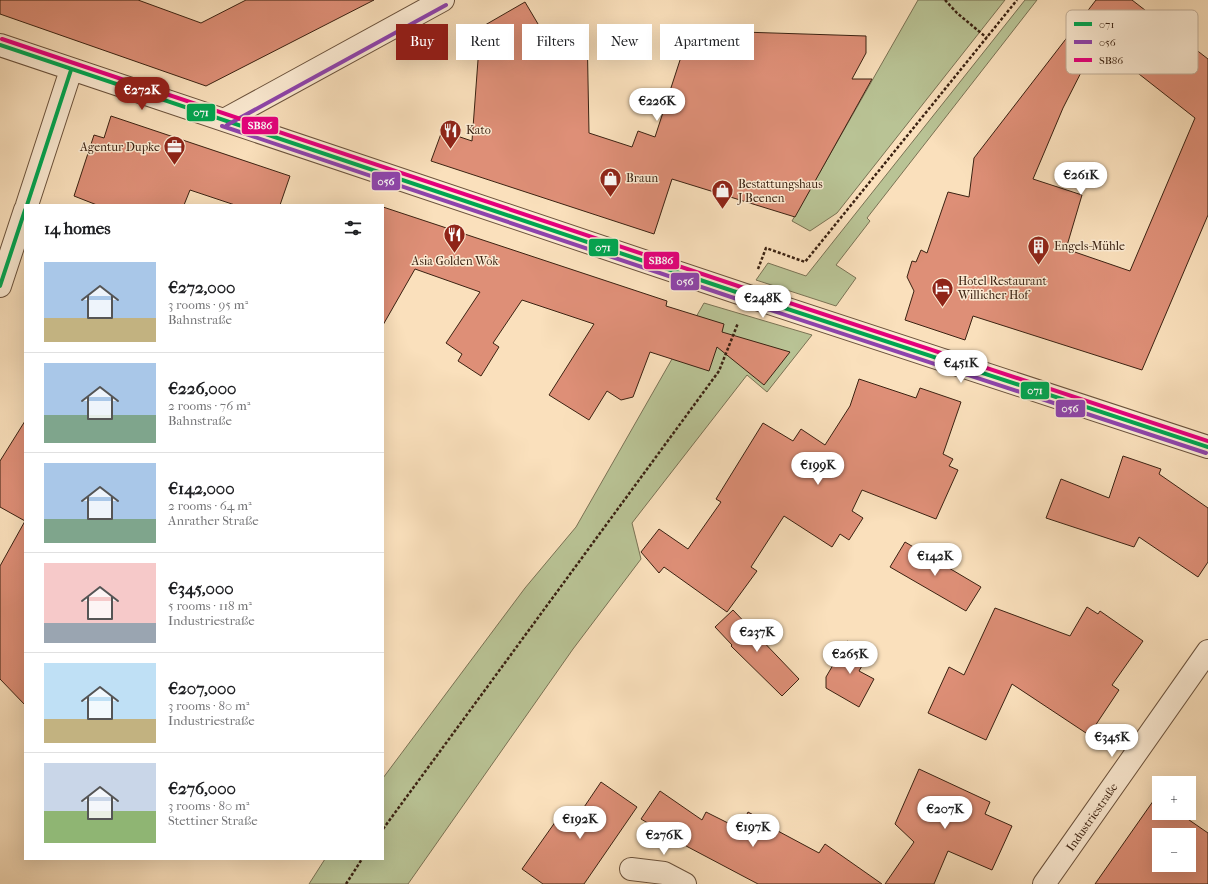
<!DOCTYPE html>
<meta charset="utf-8">
<style>
body{margin:0;font-family:"IM FELL French Canon",serif;background:#f2f2f2;color:#202124;height:100vh;display:flex;flex-direction:column;font-size:15px;white-space:nowrap}
*{box-sizing:border-box;margin:0}
p{font-size:13px;color:#757577}
.icon{flex:none;width:22px;height:22px;fill:none;stroke:currentColor;stroke-width:2;stroke-linecap:round;stroke-linejoin:round}
.map{position:relative;flex:1;overflow:hidden}
.drawer{position:absolute;left:24px;top:204px;width:360px;height:656px;display:flex;flex-direction:column;background:#fff;border-radius:0px;box-shadow:0 4px 16px #0002}
.drawer>*{flex:none}
.guide{position:absolute;left:396px;top:24px;width:380px;height:36px;display:flex;gap:8px}
.fabs{position:absolute;left:1152px;top:776px;display:grid;gap:8px}
.fabs a{display:grid;place-items:center;width:44px;height:44px;border-radius:0px;background:#fff;box-shadow:0 4px 16px #0002;font-size:20px}
.price{position:absolute;translate:-50% -34px;padding:0 9px;border-radius:14px;background:#fff;color:#222;font-size:13px;line-height:26px;filter:drop-shadow(0 1px 2px #0008)}
.price::after{content:'';position:absolute;left:50%;top:24px;width:12px;height:9px;margin-left:-6px;background:inherit;clip-path:polygon(0 0,100% 0,50% 100%)}
.price.active{background:#8f2418;color:#fff}
ul{padding:0;list-style:none}
li{display:flex;align-items:center;gap:12px;height:100px;padding:0 20px}
li+li{border-top:1px solid #e0e0e0}
li span{display:grid;place-items:center;flex:none;width:112px;height:80px;border-radius:0px;color:#555}
li>.icon{margin-inline-start:auto}
span .icon{width:48px;height:48px;fill:#fffc;stroke-width:1}
li b{font-size:17px}
h2{display:flex;justify-content:space-between;align-items:center;height:48px;padding:0 20px;font-size:17px}
.tag{padding:0 14px;border-radius:0px;background:#fff;box-shadow:0 4px 16px #0002;font-size:14px;line-height:36px}
.tag.active{background:#8f2418;color:#fff}
.map>svg:first-child{display:block}
.green{fill:#b9c395;stroke:#7a7254}
.building{fill:#de8f77;stroke:#3b2212;fill-rule:evenodd}
.lines{fill:none;stroke-linecap:round;stroke-linejoin:round}
.minor-casing{stroke:#6b523c;stroke-width:24}
.path{stroke:#3b2212;stroke-width:2.5;stroke-dasharray:3 2;stroke-linecap:butt}
.minor{stroke:#fcebd3;stroke-width:22}
.bus-1-casing{stroke:#fcebd3;stroke-width:7}
.bus-2-casing{stroke:#fcebd3;stroke-width:7}
.bus-3-casing{stroke:#fcebd3;stroke-width:7}
.bus-1{stroke:#00a651;stroke-width:4}
.bus-2{stroke:#8e44ad;stroke-width:4}
.bus-3{stroke:#e5007d;stroke-width:4}
.labels{text-anchor:middle;stroke-width:3;stroke-linejoin:round;paint-order:stroke}
.poi-label{font-size:12px;fill:#3b2212;stroke:#fcebd3;text-anchor:start}
.street-label{font-size:12px;fill:#3b2212;stroke:#fcebd3}
.key{fill:#fcebd3;stroke:#c2af99;stroke-width:1}
.key-label{font-size:11px;fill:#3b2212}
.line-badge{stroke:#fcebd3;stroke-width:1.5}
.badge-label{font-size:11px;text-anchor:middle;font-weight:bold;fill:#fff}
</style>
<div class="map">
<svg width="1208" height="884" viewBox="0 0 1208 884">
<rect width="100%" height="100%" fill="#fae0bc"/>
<filter id="stains"><feTurbulence type="fractalNoise" baseFrequency=".005" numOctaves="4"/><feColorMatrix values="0 0 0 0 .2 0 0 0 0 .09 0 0 0 0 .02 0 0 0 .5 -.17"/></filter>
<radialGradient id="worn" r=".72"><stop offset=".6" stop-color="#630" stop-opacity="0"/><stop offset="1" stop-color="#630" stop-opacity=".3"/></radialGradient>
<!-- green -->
<path class="green" d="M918 0H1005L837 213 810 231 792 221Z
M1025 0H1037L867 218 870 221 836 265 856 278 836 306 756 280 768 263 806 276Z
M704 303 812 335 767 392 747 375 632 523 641 559 573 649 408 884H309L325 859H383V778L525 588 576 527Z"/>
<!-- building -->
<path class="building" d="M0 0H138L201 23 246 0H374L206 86 0 14Z
M1096 0H1132L1208 59V215L1142 370 973 316 965 340 905 320 914 291 907 277 912 261 916 262 921 250 927 253 948 192 969 197 974 158ZM1097 41 1195 118 1130 271 1066 249 1082 195 1033 179 1063 108Z
M525 2 541 29 587 28 589 133 632 147 638 131 655 137 681 57 732 59 742 32 866 36V53L852 79H872L795 217 672 179 654 234 431 161 442 131 472 141 478 60 466 36Z
M111 116 290 176 280 205H235L190 190 184 205H97L74 196 94 135 104 138Z
M383 207 667 301 666 306 724 324 722 332 790 352 764 385 717 347 709 371 650 352 633 397 621 400 607 391 589 420 549 395 594 324 522 300 493 343 499 347 481 376 458 361 462 354 446 343 480 292 415 269 383 325Z
M859 379 916 398 920 388 961 402 943 454 953 459 949 466 958 470 936 519 862 490 852 511 863 518 849 540 840 534 832 547 784 516 751 567 757 571 727 612 664 567 659 573 641 552 659 529 688 549 721 502 716 499 763 423 793 441 801 429 825 445 850 406Z
M25 421V705L0 679V566L25 521 0 507V461Z
M1123 456 1161 469 1159 474 1208 508V562L1198 577 1139 537 1134 547 1046 518 1061 479 1109 498Z
M905 542 981 587 966 611 890 567Z
M1087 607 1098 614 1100 611 1143 641 1112 685 1119 690 1089 735 1012 684 986 740 928 713 949 667 964 675 995 608 1070 636Z
M733 610 799 679 782 696 731 646 732 645 715 627Z
M847 641 869 654 859 671 874 679 859 707 826 688V677Z
M919 769 990 802 985 814 1012 826 992 870 948 851 934 884H885L914 842 895 824Z
M601 782 637 807 584 884H543L522 869 563 811 576 819Z
M660 791 702 820 706 812 740 829 748 812 777 828 776 830 819 853 825 844 882 884H758L688 847 641 819Z
M1156 797 1159 799V813H1179L1208 833V884H1095ZM1159 835H1189V865H1159Z"/>
<g class="lines">
<defs>
<path id="minor" d="M0 45 748 296 1208 447
M224 120 443 0
M27 205 71 70
M0 286 25 210
M631 869 664 873 685 884
M1044 884 1208 651"/>
</defs>
<!-- minor casing -->
<use href="#minor" class="minor-casing"/>
<!-- path -->
<path class="path" d="M945 0 957 13 987 38
M758 269 766 248 805 262 1017 0
M383 829 719 371 738 323
M346 884 362 859"/>
<!-- minor -->
<use href="#minor" class="minor"/>
<defs>
<path id="bus-1" d="M0 45 748 296 1208 447
M27 205 71 70
M0 286 25 210"/>
<path id="bus-2" d="M227 125 446 5
M222 126 746 302 1206 453"/>
<path id="bus-3" d="M2 39 750 290 1208 441"/>
</defs>
<!-- bus-1 casing -->
<use href="#bus-1" class="bus-1-casing"/>
<!-- bus-2 casing -->
<use href="#bus-2" class="bus-2-casing"/>
<!-- bus-3 casing -->
<use href="#bus-3" class="bus-3-casing"/>
<!-- bus-1 -->
<use href="#bus-1" class="bus-1"/>
<!-- bus-2 -->
<use href="#bus-2" class="bus-2"/>
<!-- bus-3 -->
<use href="#bus-3" class="bus-3"/>
</g>
<!-- icons -->
<defs>
<symbol id="restaurant-pin" viewBox="-11 -11 22 30"><path d="M0 17L-7.5 6A9.5 9.5 0 1 1 7.5 6Z" fill="#8f2418" stroke="#fcebd3"/><path d="M-5-6h1v4h1v-4h1v4h1v-4h1v5L-1.5 .5V6h-2V.5L-5-1ZM5-6V6H3V1.5H1.5Q1.5-4 5-6Z" fill="#fff"/></symbol>
<symbol id="office-pin" viewBox="-11 -11 22 30"><path d="M0 17L-7.5 6A9.5 9.5 0 1 1 7.5 6Z" fill="#8f2418" stroke="#fcebd3"/><path d="M-6-3h4V-5.5h4V-3h4V5H-6ZM-1-4.5V-3h2v-1.5ZM-6 0V1H6V0Z" fill="#fff"/></symbol>
<symbol id="shop-pin" viewBox="-11 -11 22 30"><path d="M0 17L-7.5 6A9.5 9.5 0 1 1 7.5 6Z" fill="#8f2418" stroke="#fcebd3"/><path d="M-5-2.5h2.3a2.7 3.5 0 0 1 5.4 0H5L5.5 6h-11ZM-1.5-2.5h3a1.5 2.3 0 0 0-3 0Z" fill="#fff"/></symbol>
<symbol id="building-pin" viewBox="-11 -11 22 30"><path d="M0 17L-7.5 6A9.5 9.5 0 1 1 7.5 6Z" fill="#8f2418" stroke="#fcebd3"/><path d="M-4-6H4V6H1V3H-1V6H-4ZM-2.5-4.3h1.7v1.8h-1.7ZM.8-4.3h1.7v1.8H.8ZM-2.5-1h1.7V.8h-1.7ZM.8-1h1.7V.8H.8Z" fill="#fff"/></symbol>
<symbol id="hotel-pin" viewBox="-11 -11 22 30"><path d="M0 17L-7.5 6A9.5 9.5 0 1 1 7.5 6Z" fill="#8f2418" stroke="#fcebd3"/><path d="M-6-4.5h1.5V1H6V5H4.5V3h-9V5H-6ZM-4 0a1.8 1.8 0 1 1 3.6 0ZM.5 0V-2.5h3Q6-2.5 6 0Z" fill="#fff"/></symbol>
</defs>
<g fill-rule="evenodd">
<use href="#restaurant-pin" x="438" y="118" width="25" height="34"/>
<use href="#office-pin" x="162" y="134" width="25" height="34"/>
<use href="#shop-pin" x="598" y="166" width="25" height="34"/>
<use href="#shop-pin" x="710" y="178" width="25" height="34"/>
<use href="#restaurant-pin" x="442" y="222" width="25" height="34"/>
<use href="#building-pin" x="1026" y="234" width="25" height="34"/>
<use href="#hotel-pin" x="930" y="276" width="25" height="34"/>
</g>
<g class="labels">
<!-- poi labels -->
<g class="poi-label">
<text x="466" y="134">Kato</text>
<text x="160" y="151" text-anchor="end">Agentur Dupke</text>
<text x="626" y="182">Braun</text>
<text x="738" y="188">Bestattungshaus<tspan x="738" dy="14">J Beenen</tspan></text>
<text x="1054" y="250">Engels-Mühle</text>
<text x="455" y="265" text-anchor="middle">Asia Golden Wok</text>
<text x="958" y="285">Hotel Restaurant<tspan x="958" dy="14">Willicher Hof</tspan></text>
</g>
<!-- street labels -->
<g class="street-label">
<text transform="translate(1092 817) rotate(-55)" y="4">Industriestraße</text>
</g>
</g>
<!-- legend -->
<rect x="1066" y="10" width="132" height="64" rx="6" class="key"/>
<rect x="1074" y="22" width="18" height="4" fill="#00a651"/>
<rect x="1074" y="40" width="18" height="4" fill="#8e44ad"/>
<rect x="1074" y="58" width="18" height="4" fill="#e5007d"/>
<g class="key-label">
<text x="1099" y="28">071</text>
<text x="1099" y="46">056</text>
<text x="1099" y="64">SB86</text>
</g>
<g class="line-badge">
<rect x="186" y="103" width="30" height="19" rx="4" fill="#00a651"/>
<rect x="241" y="116" width="38" height="19" rx="4" fill="#e5007d"/>
<rect x="371" y="171" width="30" height="20" rx="4" fill="#8e44ad"/>
<rect x="588" y="238" width="31" height="19" rx="4" fill="#00a651"/>
<rect x="643" y="251" width="37" height="19" rx="4" fill="#e5007d"/>
<rect x="670" y="272" width="30" height="19" rx="4" fill="#8e44ad"/>
<rect x="1020" y="381" width="30" height="19" rx="4" fill="#00a651"/>
<rect x="1055" y="399" width="31" height="19" rx="4" fill="#8e44ad"/>
</g>
<g class="badge-label">
<text x="201" y="116">071</text>
<text x="260" y="129">SB86</text>
<text x="386" y="185">056</text>
<text x="603" y="251">071</text>
<text x="661" y="264">SB86</text>
<text x="685" y="285">056</text>
<text x="1035" y="394">071</text>
<text x="1070" y="412">056</text>
</g>
<rect width="100%" height="100%" filter="url(#stains)"/>
<rect width="100%" height="100%" fill="url(#worn)"/>
</svg>
<div class="fabs">
<a>+</a>
<a>−</a>
</div>
<b class="price active" style="left:142px;top:111px">€272K</b>
<b class="price" style="left:657px;top:122px">€226K</b>
<b class="price" style="left:1081px;top:196px">€261K</b>
<b class="price" style="left:763px;top:319px">€248K</b>
<b class="price" style="left:961px;top:384px">€451K</b>
<b class="price" style="left:818px;top:486px">€199K</b>
<b class="price" style="left:935px;top:577px">€142K</b>
<b class="price" style="left:757px;top:653px">€237K</b>
<b class="price" style="left:850px;top:675px">€265K</b>
<b class="price" style="left:1112px;top:758px">€345K</b>
<b class="price" style="left:945px;top:830px">€207K</b>
<b class="price" style="left:580px;top:840px">€192K</b>
<b class="price" style="left:753px;top:848px">€197K</b>
<b class="price" style="left:664px;top:856px">€276K</b>
<div class="guide">
<a class="tag active">Buy</a>
<a class="tag">Rent</a>
<a class="tag">Filters</a>
<a class="tag">New</a>
<a class="tag">Apartment</a>
</div>
<section class="drawer">
<h2>14 homes<svg class="icon" aria-label="filters" viewBox="0 0 24 24"><path d="M4 7h16M4 17h16"/><circle cx="9" cy="7" r="2"/><circle cx="15" cy="17" r="2"/></svg></h2>
<ul>
<li><span style="background:linear-gradient(#a9c7e8 70%,#c2b280 0)"><svg class="icon" aria-label="home" viewBox="0 0 24 24"><path d="M3 11l9-7 9 7M6 9v11h12V9"/></svg></span><div><b>€272,000</b><p>3 rooms · 95 m²</p><p>Bahnstraße</p></div></li>
<li><span style="background:linear-gradient(#a9c7e8 65%,#7fa58c 0)"><svg class="icon" aria-label="home" viewBox="0 0 24 24"><path d="M3 11l9-7 9 7M6 9v11h12V9"/></svg></span><div><b>€226,000</b><p>2 rooms · 76 m²</p><p>Bahnstraße</p></div></li>
<li><span style="background:linear-gradient(#a9c7e8 70%,#7fa58c 0)"><svg class="icon" aria-label="home" viewBox="0 0 24 24"><path d="M3 11l9-7 9 7M6 9v11h12V9"/></svg></span><div><b>€142,000</b><p>2 rooms · 64 m²</p><p>Anrather Straße</p></div></li>
<li><span style="background:linear-gradient(#f6c9c9 75%,#9aa5b1 0)"><svg class="icon" aria-label="home" viewBox="0 0 24 24"><path d="M3 11l9-7 9 7M6 9v11h12V9"/></svg></span><div><b>€345,000</b><p>5 rooms · 118 m²</p><p>Industriestraße</p></div></li>
<li><span style="background:linear-gradient(#bfe0f5 70%,#c2b280 0)"><svg class="icon" aria-label="home" viewBox="0 0 24 24"><path d="M3 11l9-7 9 7M6 9v11h12V9"/></svg></span><div><b>€207,000</b><p>3 rooms · 80 m²</p><p>Industriestraße</p></div></li>
<li><span style="background:linear-gradient(#c9d6e8 60%,#8fb573 0)"><svg class="icon" aria-label="home" viewBox="0 0 24 24"><path d="M3 11l9-7 9 7M6 9v11h12V9"/></svg></span><div><b>€276,000</b><p>3 rooms · 80 m²</p><p>Stettiner Straße</p></div></li>
</ul>
</section>
</div>
